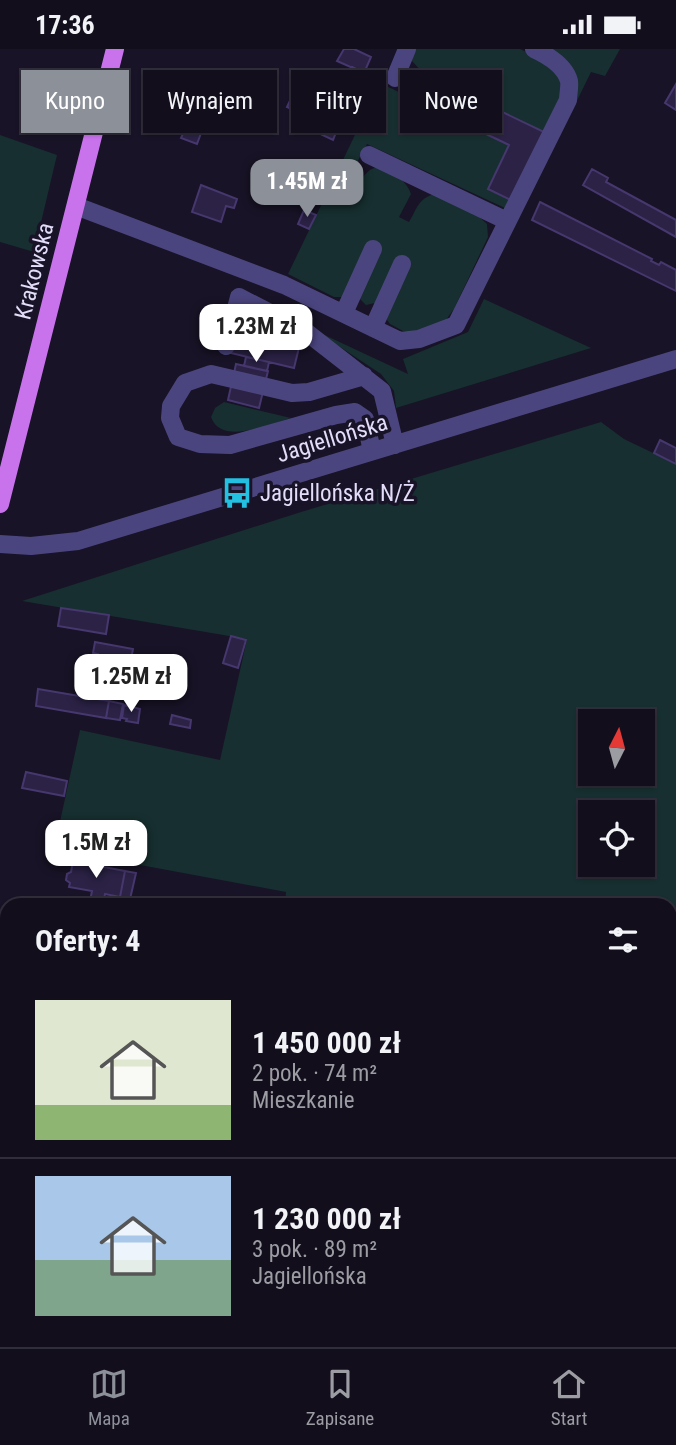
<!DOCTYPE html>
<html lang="pl">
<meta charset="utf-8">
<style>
body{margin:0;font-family:"Roboto Condensed",sans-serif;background:#1b1725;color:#f1f3f6;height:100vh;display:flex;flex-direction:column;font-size:26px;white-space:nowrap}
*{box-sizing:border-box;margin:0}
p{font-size:23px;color:#9c9ca3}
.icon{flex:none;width:38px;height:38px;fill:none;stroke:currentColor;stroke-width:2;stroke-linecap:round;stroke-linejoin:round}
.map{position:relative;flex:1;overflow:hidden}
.side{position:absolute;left:0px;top:849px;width:677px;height:450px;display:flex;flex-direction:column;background:#120e1c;border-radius:21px 21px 0 0;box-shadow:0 2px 5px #0004,0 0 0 2px #312e3b}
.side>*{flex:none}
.top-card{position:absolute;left:21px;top:21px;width:635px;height:63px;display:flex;gap:14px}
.needle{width:46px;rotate:6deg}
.controls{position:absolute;left:578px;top:660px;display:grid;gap:14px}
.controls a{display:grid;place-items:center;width:77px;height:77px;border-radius:0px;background:#120e1c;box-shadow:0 2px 5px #0004,0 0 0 2px #312e3b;font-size:35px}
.price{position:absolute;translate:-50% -60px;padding:0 16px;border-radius:14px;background:#fff;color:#222;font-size:23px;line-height:46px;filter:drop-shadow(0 2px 4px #0008)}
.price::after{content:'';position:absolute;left:50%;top:42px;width:21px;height:16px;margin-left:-10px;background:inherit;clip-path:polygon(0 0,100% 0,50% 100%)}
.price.on{background:#8c9099;color:#fff}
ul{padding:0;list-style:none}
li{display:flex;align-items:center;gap:21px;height:175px;padding:0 35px}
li+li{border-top:2px solid #312e3b}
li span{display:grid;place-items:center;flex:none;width:196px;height:140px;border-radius:0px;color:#555}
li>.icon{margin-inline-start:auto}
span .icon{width:84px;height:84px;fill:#fffc;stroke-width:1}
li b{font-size:30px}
h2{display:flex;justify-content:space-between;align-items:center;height:84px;padding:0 35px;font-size:30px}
.chip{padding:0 24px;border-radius:0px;background:#120e1c;box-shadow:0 2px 5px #0004,0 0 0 2px #312e3b;font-size:24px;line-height:63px}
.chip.on{background:#8c9099;color:#fff}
.status{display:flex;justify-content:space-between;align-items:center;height:49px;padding:0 35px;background:#120e1c;direction:ltr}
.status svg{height:19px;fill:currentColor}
.tab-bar{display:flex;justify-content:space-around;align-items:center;height:98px;border-top:2px solid #312e3b;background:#120e1c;font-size:19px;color:#9c9ca3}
.tab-bar a{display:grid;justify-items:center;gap:4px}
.tab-bar .on{color:#8c9099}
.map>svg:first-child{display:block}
.green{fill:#172f30;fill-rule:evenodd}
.building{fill:#2b2245;stroke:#46376e;stroke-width:2}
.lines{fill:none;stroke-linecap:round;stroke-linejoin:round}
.minor{stroke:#4b457f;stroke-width:18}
.major{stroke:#c873ec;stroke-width:18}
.labels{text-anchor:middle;stroke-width:7;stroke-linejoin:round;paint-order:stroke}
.street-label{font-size:23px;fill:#e3ddfa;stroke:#181326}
.poi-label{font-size:23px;fill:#e3ddfa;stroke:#181326;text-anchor:start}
</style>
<div class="status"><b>17:36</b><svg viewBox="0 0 49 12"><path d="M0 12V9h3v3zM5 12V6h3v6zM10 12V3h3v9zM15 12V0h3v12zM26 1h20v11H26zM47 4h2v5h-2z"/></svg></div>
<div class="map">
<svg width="676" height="1298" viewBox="0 0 676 1298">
<rect width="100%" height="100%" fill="#181326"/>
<!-- green -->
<path class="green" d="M413 0H520L547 13 563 34V44L544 83 425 26 412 12Z
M541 0H620L605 27 591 23 573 60 574 42Z
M380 34 509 96 488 140 511 151 505 159 367 95 351 124 361 130C365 126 369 120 375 119 389 117 407 132 411 145L399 168 409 173C417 160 418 149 435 145L475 164 487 175 488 188 454 260 445 272 414 283 403 282 390 275 375 254 366 256 360 250 361 242 342 248H334L288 225Z
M0 86 57 106 34 203 0 193Z
M484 250 591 299 396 359 394 342 381 325 316 282 408 325 403 310 468 283Z
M224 353 291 369C270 375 221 397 211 368L215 359Z
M601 373 624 390 676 415V1252L670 1251V856H285L286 843 54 800 80 681 220 711 247 590 22 552 301 463ZM590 672H642V724H590ZM590 763H642V816H590Z
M0 985 7 986V1082L0 1081Z"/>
<!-- building -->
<path class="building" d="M344 0H354L371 8 364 24 337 12Z
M352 18 372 28 362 50 342 40Z
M425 26 544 83 511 151 488 140 509 96 413 50Z
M219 27 266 49 258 66 211 43Z
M676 35V61L665 54Z
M295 41 345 65 337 81 287 58Z
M303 65 337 81 333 91 299 75Z
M186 78 201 84 197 95 181 89Z
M592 120 608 129 606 133 676 171V188L583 136Z
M201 136 237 150 234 159 226 157 221 173 192 163Z
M540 153 652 210 651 212 659 216 661 213 676 221V242L532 171Z
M304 161 316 166 309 180 298 175Z
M243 257 302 286 294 319 231 304Z
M246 308 269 313 267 322 244 317Z
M236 315 268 322 259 359 228 351Z
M660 391 676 399V415L654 404Z
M61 559 109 566 106 585 58 577Z
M231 587 246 591 238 619 223 614Z
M95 593 133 600 128 625 96 619 98 605 93 604Z
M140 611 170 616 167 633 137 627Z
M38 640 109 652 106 669 36 657Z
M109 652 123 655 120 671 106 669Z
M124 656 140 660 138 674 126 672 127 670 122 669Z
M172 666 191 671 190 679 170 675Z
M26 723 67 732 64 747 22 739Z
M73 812 125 822 120 848 105 845 103 855 90 852 92 842 69 838 70 834 66 831 67 825 71 823Z
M125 822 136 824 130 850 120 848Z
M0 1149 7 1151V1170L0 1168Z"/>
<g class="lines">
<!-- minor -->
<path class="minor" d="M395 29 407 0
M369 106 507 172
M76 157 284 236 400 292 419 290 456 276 568 51C568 46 570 37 569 32 565 17 547 6 534 0
M344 264 373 200
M373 279 402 215
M226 297 239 248 305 282 382 342 395 396
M364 327 309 343 292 344 211 325 185 334 171 357 170 369 178 388 200 395 230 396 336 366 355 363 365 370 372 402
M0 495 31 497 78 492 676 310"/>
<!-- major -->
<path class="major" d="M0 455 115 0"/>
</g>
<!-- icons -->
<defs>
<symbol id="bus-bare" viewBox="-9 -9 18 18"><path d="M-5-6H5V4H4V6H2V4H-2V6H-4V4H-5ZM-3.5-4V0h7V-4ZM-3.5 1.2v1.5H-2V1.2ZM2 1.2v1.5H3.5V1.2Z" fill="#23c0e1" stroke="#181326" stroke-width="2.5" paint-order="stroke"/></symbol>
</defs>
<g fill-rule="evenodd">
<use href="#bus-bare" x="215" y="422" width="44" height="44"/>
</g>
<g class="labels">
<!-- street labels -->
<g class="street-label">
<text transform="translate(34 222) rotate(-76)" y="8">Krakowska</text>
<text transform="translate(332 389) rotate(-17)" y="8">Jagiellońska</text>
</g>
<!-- poi labels -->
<g class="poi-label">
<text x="260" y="452">Jagiellońska N/Ż</text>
</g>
</g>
</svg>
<div class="controls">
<a><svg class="needle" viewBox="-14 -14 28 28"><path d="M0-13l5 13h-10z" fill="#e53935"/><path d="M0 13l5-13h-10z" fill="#9c9ca3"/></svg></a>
<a><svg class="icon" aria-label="locate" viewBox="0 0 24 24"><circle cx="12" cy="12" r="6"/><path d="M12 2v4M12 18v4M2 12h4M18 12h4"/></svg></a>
</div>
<b class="price on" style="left:307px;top:170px">1.45M zł</b>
<b class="price" style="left:256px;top:315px">1.23M zł</b>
<b class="price" style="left:131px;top:665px">1.25M zł</b>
<b class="price" style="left:96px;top:831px">1.5M zł</b>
<div class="top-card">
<a class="chip on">Kupno</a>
<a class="chip">Wynajem</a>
<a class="chip">Filtry</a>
<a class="chip">Nowe</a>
</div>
<section class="side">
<h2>Oferty: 4<svg class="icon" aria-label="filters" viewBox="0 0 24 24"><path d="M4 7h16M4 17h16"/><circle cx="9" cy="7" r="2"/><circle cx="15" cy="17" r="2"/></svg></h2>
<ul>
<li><span style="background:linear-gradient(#dfe7d0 75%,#8fb573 0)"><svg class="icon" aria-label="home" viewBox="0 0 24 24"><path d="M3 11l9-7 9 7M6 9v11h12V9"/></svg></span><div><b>1 450 000 zł</b><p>2 pok. · 74 m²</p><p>Mieszkanie</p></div></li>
<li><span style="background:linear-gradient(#a9c7e8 60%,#7fa58c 0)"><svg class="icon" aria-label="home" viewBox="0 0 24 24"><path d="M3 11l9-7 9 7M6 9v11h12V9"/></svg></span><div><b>1 230 000 zł</b><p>3 pok. · 89 m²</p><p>Jagiellońska</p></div></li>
</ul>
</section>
</div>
<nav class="tab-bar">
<a class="on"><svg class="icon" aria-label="map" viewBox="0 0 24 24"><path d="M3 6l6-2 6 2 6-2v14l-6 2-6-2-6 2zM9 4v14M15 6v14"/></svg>Mapa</a>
<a><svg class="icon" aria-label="saved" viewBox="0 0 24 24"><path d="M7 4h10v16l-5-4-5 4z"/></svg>Zapisane</a>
<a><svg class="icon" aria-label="home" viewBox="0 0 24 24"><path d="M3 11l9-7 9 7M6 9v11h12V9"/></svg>Start</a>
</nav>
